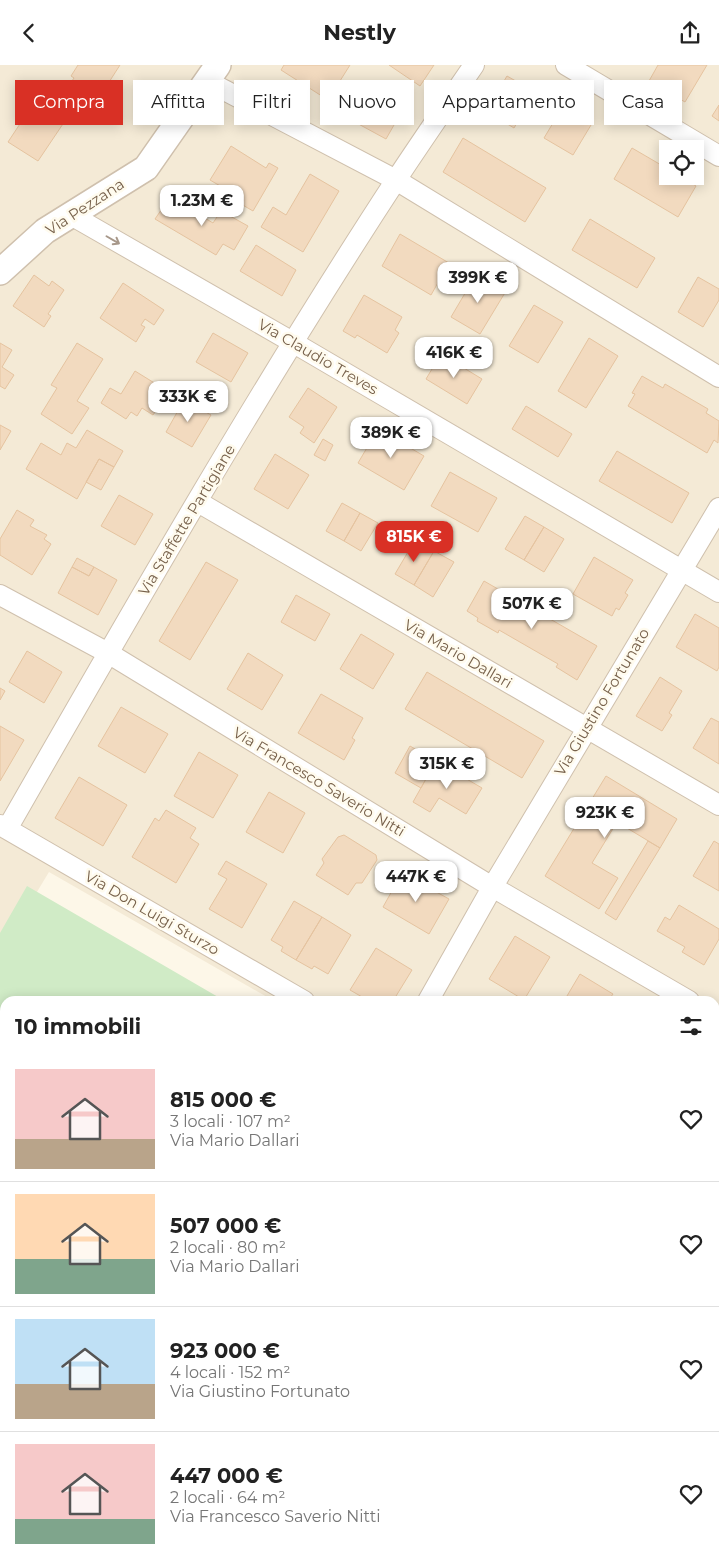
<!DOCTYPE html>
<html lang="it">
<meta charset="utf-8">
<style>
body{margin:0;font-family:Montserrat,sans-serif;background:#f2f2f2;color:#222;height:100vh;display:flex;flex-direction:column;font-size:19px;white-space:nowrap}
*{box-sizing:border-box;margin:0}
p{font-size:16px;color:#767676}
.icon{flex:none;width:28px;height:28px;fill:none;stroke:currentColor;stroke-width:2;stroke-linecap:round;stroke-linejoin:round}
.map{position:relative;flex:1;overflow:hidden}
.panel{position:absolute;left:0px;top:931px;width:720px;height:571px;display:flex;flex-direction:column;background:#fff;border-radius:15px 15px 0 0;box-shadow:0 2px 12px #0003}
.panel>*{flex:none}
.hud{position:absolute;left:15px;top:15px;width:690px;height:45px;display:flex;gap:10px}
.tools{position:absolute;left:659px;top:75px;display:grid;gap:10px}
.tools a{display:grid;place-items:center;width:45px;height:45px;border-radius:0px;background:#fff;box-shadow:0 2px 12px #0003;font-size:25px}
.price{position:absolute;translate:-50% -42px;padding:0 11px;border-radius:10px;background:#fff;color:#222;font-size:16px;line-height:32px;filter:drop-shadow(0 1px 2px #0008)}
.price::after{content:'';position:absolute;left:50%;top:30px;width:15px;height:11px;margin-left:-8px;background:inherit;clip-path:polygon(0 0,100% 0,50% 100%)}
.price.on{background:#d93025;color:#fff}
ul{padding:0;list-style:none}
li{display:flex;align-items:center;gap:15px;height:125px;padding:0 15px}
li+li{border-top:1px solid #e0e0e0}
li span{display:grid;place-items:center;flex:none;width:140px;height:100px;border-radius:0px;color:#555}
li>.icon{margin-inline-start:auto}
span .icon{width:60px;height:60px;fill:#fffc;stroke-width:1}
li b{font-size:21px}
h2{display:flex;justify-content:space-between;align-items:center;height:60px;padding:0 15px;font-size:21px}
.tag{padding:0 18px;border-radius:0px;background:#fff;box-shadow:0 2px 12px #0003;font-size:18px;line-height:45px}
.tag.on{background:#d93025;color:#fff}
header{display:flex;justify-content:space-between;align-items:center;height:65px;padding:0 15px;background:#fff;font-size:22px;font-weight:700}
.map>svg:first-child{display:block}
.residential{fill:#f4ead6;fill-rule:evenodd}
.green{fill:#d0ebc6}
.building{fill:#f2dabf;stroke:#e5c39f}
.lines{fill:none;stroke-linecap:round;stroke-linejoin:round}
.minor-casing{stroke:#cfc0ad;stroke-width:22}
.tertiary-casing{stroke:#cfc0ad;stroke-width:28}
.minor{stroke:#fff;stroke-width:20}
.tertiary{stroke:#fff;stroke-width:25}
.oneway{stroke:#a7988a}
.labels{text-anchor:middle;stroke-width:5;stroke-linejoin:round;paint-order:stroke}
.street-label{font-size:15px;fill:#77614b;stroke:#fffbee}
</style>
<header><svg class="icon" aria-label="back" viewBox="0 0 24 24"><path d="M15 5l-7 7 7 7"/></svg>Nestly<svg class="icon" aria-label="share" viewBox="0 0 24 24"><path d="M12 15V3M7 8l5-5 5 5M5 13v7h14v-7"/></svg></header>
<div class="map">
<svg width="719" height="1502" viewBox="0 0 719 1502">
<rect width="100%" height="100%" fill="#fdf7e8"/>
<!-- residential -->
<path class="residential" d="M0 0H719V1502H623L615 1498H715V936H274L49 807 0 888ZM668 84H695V111H668Z"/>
<!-- green -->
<path class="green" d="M27 821 225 936H5V1498H526L534 1502H0V868Z"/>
<!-- building -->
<path class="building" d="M78 0H120L86 53 73 44 38 96 8 77 43 24 59 35 74 13 71 11Z
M284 0H350L328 35 281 5Z
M389 0H434L420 21Z
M658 0H707L685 37 649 16Z
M507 11 535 27 514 63 486 46Z
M370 27 402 46 386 74 353 56Z
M719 40V56L712 51Z
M562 43 591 60 573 90 544 73Z
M463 73 546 123 525 157 443 107Z
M231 81 266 103 269 98 278 103 253 146 241 139 244 135 210 115Z
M632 83 668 104V111H680L696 121 678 152 614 114Z
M310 109 339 126 303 187 261 162 273 142 286 150Z
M170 132 213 158 221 146 248 161 234 185 223 179 216 190 155 154Z
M590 154 655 193 637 223 572 185Z
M400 169 449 198 431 230 382 201Z
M256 180 296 205 282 231 240 206Z
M477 208 506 226 480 269 451 252Z
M34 210 49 221 52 216 64 225 48 249 51 251 44 262 13 241Z
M698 212 719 224V235L703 262 678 247Z
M123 218 164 245 154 260 145 254 141 260 145 262 136 277 100 253Z
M364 230 402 252 395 265 399 268 387 288 357 270 355 273 343 266Z
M534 240 563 257 538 298 509 281Z
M213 268 248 288 231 317 196 297Z
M589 273 618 291 586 343 558 326Z
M0 278 12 285 2 302 14 310 5 324 0 321Z
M77 278 103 294 77 336 89 343 72 369 41 349 57 323 51 320Z
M441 289 482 314 467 339 426 314Z
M135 306 156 319 151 328 163 335 153 350 142 343 137 351 131 347 126 354 101 338 110 323 121 329Z
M642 311 663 323 665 319 708 344 706 348 719 356 718 378 714 375 707 388 628 341 635 329 632 328Z
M308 323 337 342 314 378 300 368 304 362 289 352Z
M184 335 211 350 192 382 166 367Z
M526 341 572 369 558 392 512 364Z
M0 360 11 366 0 385Z
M378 364 424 391 404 425 358 398Z
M87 365 123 386 114 402 99 394 77 434 26 404 41 378 61 390 67 378 76 383Z
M323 374 333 380 325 396 314 390Z
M617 386 689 428 672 458 599 416Z
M275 389 309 410 288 444 254 424Z
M99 394 114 402 101 425 86 417Z
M450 407 497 433 478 467 431 441Z
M119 430 153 449 135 480 101 461Z
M342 438 360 448 344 476 326 466Z
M17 445 34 455 30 461 47 470 44 474 51 479 32 510 0 490V474Z
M360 448 378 458 361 486 344 476Z
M525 451 544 462 524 495 505 484Z
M544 462 564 474 544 507 524 495Z
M415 475 434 486 414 520 395 509Z
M434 486 454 497 433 532 414 520Z
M594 492 633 515 625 528 628 530 619 545 616 543 612 551 573 529Z
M77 493 94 502 89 511 72 502Z
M206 497 238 515 190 595 159 576Z
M72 502 89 511 94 502 117 515 98 550 58 528Z
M484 516 597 581 577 615 556 602 558 599 499 565 498 568 477 556 478 553 467 546Z
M296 530 330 549 315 576 281 557Z
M695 549 719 563V602L717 606 676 582Z
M361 569 394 589 373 624 340 604Z
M27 586 62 607 44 638 9 617Z
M248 588 283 610 262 645 227 624Z
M427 607 544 676 522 713 405 644Z
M660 612 682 626 669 648 672 650 662 666 636 651Z
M0 623 5 626 0 635Z
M321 629 363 653 352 673 355 675 344 695 298 668Z
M121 642 168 669 145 708 98 681Z
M711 653 719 657V699L693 683Z
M0 661 24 675 0 716Z
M410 681 436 696 421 723 395 708Z
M199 687 238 710 213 753 174 731Z
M436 696 482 723 466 749 439 733 430 747 413 737Z
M606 711 677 754 660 783 617 757 592 798 618 813 599 844 545 811Z
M79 712 127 740 103 781 55 753Z
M269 727 305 748 283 788 246 767Z
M166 745 196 763 190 773 199 779 176 818 132 792 155 753 159 756Z
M344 770 376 790 377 795 362 818H356L348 830 316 810 324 798 322 794 338 772Z
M648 776 660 783 616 855 605 848Z
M714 776 719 779V826L693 811Z
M226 796 267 819 242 863 209 844 227 814 218 809Z
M402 808 449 834 429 869 383 842Z
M294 836 322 852 296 895 281 886 283 882 271 875Z
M679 840 719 864V874L704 900 682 887 685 882 657 866 665 852 670 855Z
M322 852 351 870 328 909 314 901 312 904 296 895Z
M515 871 550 892 524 935 489 914Z
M376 883 412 905 393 936H369L350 925Z
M580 909 613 929 608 936H564Z
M716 990 719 992V1034L715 1032Z
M715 1086 719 1088V1129L715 1136Z
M719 1345V1372L715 1369V1352Z
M715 1449 719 1451V1461L715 1467Z
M683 1498H697L694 1502H690Z"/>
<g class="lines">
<defs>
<path id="minor" d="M566 0 719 91
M207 16 396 115 719 312
M71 150 294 278 719 527
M198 437 719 740
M0 530 108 588 484 817 689 936
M0 760 304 936
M7 764C132 546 258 326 396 115 421 77 448 38 474 0
M428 936 493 821 719 443
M715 951 719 954
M715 1178 719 1180
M715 1282 719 1275
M715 1410 719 1413
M590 1498 589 1499 595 1502"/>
<path id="tertiary" d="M0 207 45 166 146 103 218 0"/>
</defs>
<!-- minor casing -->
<use href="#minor" class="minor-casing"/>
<!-- tertiary casing -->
<use href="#tertiary" class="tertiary-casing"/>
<!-- minor -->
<use href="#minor" class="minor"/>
<!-- tertiary -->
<use href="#tertiary" class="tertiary"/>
</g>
<!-- one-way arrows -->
<defs><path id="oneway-shaft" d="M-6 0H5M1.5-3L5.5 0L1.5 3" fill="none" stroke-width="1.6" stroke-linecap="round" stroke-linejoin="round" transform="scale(1.25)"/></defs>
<use class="oneway" href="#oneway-shaft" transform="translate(113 175) rotate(30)"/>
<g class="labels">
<!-- street labels -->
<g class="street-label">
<text transform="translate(85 142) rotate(-33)" y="5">Via Pezzana</text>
<text transform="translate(318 292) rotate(30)" y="5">Via Claudio Treves</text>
<text transform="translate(187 455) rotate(-59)" y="5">Via Staffette Partigiane</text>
<text transform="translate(458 589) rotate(30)" y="5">Via Mario Dallari</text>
<text transform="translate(602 637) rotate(-59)" y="5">Via Giustino Fortunato</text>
<text transform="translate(319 717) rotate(31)" y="5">Via Francesco Saverio Nitti</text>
<text transform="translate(152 848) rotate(30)" y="5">Via Don Luigi Sturzo</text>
</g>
</g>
</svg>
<div class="tools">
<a><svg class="icon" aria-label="locate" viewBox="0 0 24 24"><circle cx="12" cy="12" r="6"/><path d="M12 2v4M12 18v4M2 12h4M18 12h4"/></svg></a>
</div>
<b class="price" style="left:202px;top:162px">1.23M €</b>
<b class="price" style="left:478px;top:239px">399K €</b>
<b class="price" style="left:454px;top:314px">416K €</b>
<b class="price" style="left:188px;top:358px">333K €</b>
<b class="price" style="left:391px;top:394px">389K €</b>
<b class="price on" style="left:414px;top:498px">815K €</b>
<b class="price" style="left:532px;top:565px">507K €</b>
<b class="price" style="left:447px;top:725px">315K €</b>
<b class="price" style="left:605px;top:774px">923K €</b>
<b class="price" style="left:416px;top:838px">447K €</b>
<div class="hud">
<a class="tag on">Compra</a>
<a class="tag">Affitta</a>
<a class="tag">Filtri</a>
<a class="tag">Nuovo</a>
<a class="tag">Appartamento</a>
<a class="tag">Casa</a>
</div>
<section class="panel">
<h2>10 immobili<svg class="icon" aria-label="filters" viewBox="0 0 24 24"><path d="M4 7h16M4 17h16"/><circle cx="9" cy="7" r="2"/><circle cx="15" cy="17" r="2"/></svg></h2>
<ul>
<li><span style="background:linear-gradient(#f6c9c9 70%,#b9a48a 0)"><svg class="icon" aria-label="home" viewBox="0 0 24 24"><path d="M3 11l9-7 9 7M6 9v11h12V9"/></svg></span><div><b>815 000 €</b><p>3 locali · 107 m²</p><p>Via Mario Dallari</p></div><svg class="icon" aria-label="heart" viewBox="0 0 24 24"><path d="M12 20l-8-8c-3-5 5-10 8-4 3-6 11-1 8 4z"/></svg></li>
<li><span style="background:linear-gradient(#ffd9b3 65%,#7fa58c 0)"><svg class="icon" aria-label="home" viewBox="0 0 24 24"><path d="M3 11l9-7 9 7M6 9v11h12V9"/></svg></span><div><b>507 000 €</b><p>2 locali · 80 m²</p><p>Via Mario Dallari</p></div><svg class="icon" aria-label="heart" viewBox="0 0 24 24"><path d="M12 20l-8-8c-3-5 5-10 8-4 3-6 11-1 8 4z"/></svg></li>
<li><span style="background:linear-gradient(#bfe0f5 65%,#b9a48a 0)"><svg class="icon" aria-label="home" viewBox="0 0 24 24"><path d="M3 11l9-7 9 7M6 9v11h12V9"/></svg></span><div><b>923 000 €</b><p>4 locali · 152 m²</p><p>Via Giustino Fortunato</p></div><svg class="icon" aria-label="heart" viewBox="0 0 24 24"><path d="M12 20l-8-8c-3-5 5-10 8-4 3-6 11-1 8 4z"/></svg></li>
<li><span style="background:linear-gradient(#f6c9c9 75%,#7fa58c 0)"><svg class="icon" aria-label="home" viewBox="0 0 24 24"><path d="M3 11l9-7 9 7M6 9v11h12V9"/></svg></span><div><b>447 000 €</b><p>2 locali · 64 m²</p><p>Via Francesco Saverio Nitti</p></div><svg class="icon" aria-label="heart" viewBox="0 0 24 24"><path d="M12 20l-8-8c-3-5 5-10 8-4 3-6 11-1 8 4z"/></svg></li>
</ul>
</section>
</div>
